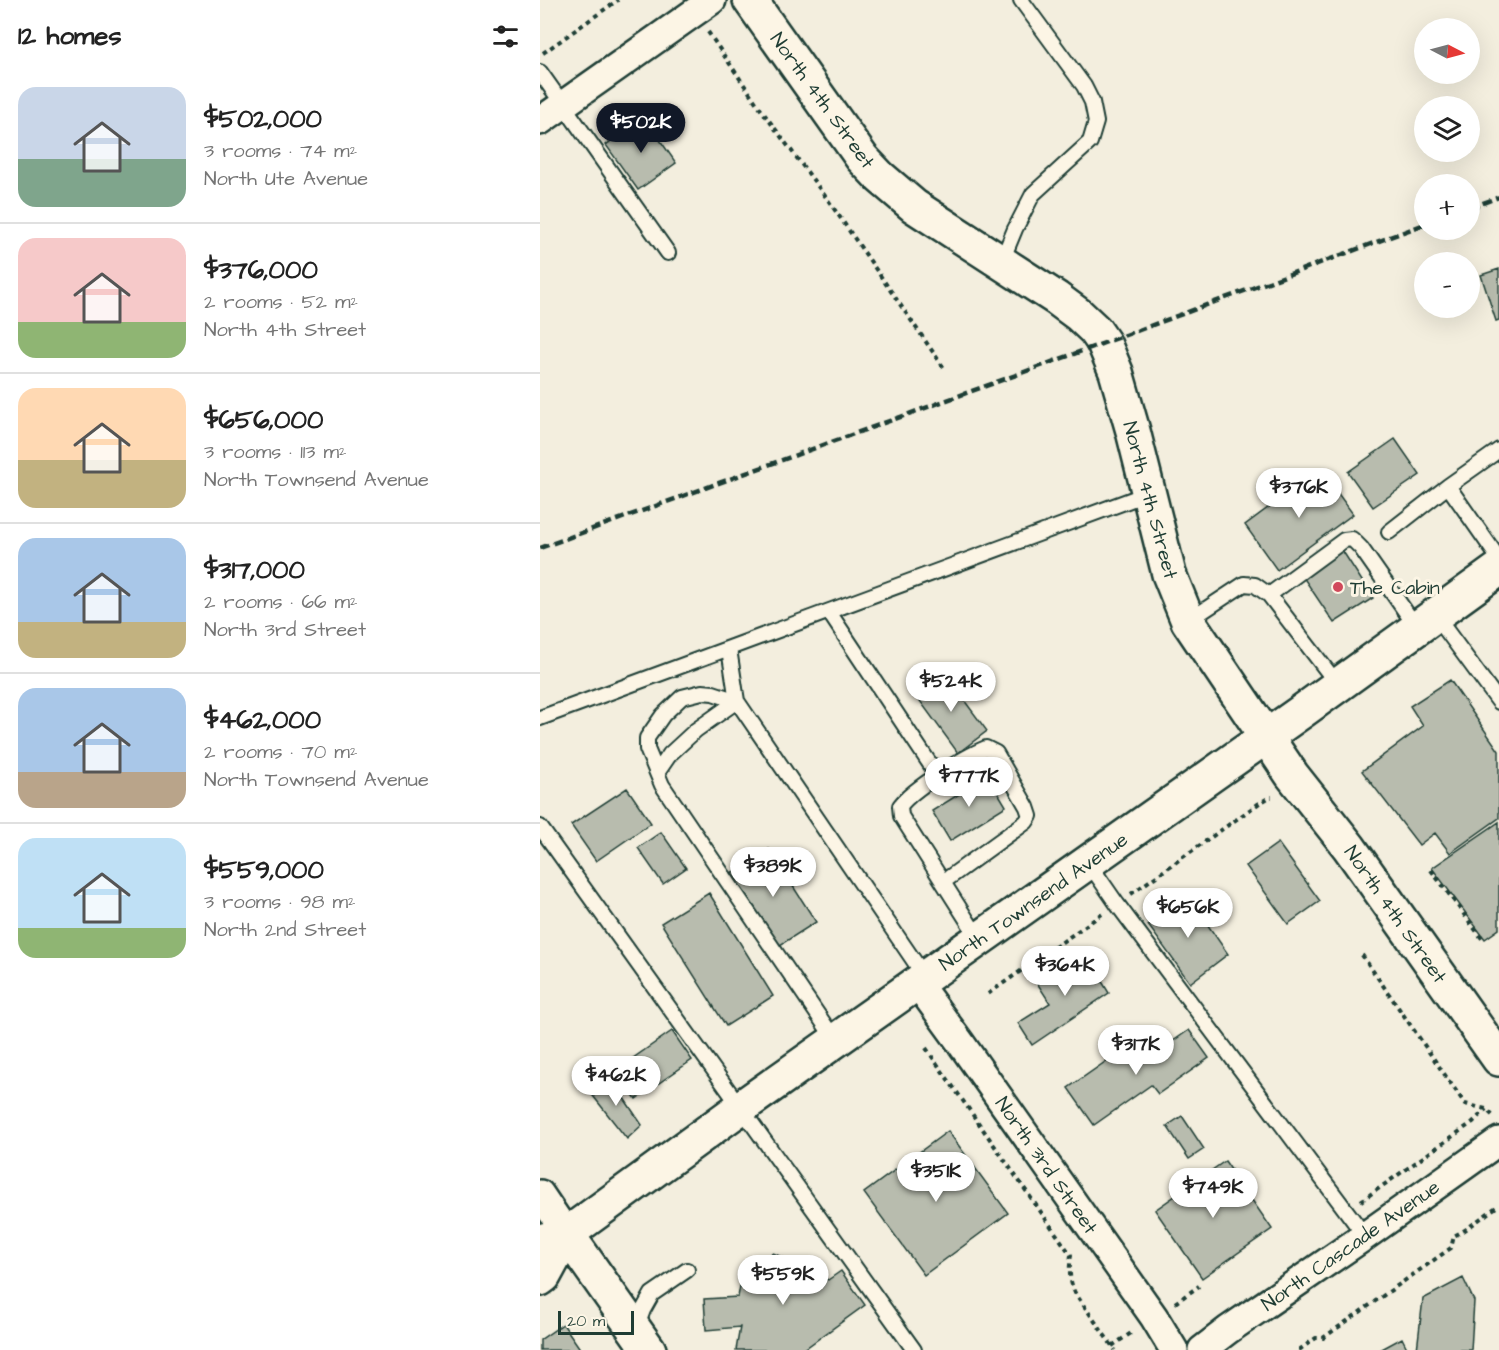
<!DOCTYPE html>
<meta charset="utf-8">
<style>
body{margin:0;font-family:"Architects Daughter",sans-serif;background:#f2f2f2;color:#222;height:100vh;display:flex;flex-direction:column;font-size:22px;white-space:nowrap}
*{box-sizing:border-box;margin:0}
p{font-size:20px;color:#767676}
.icon{flex:none;width:33px;height:33px;fill:none;stroke:currentColor;stroke-width:2;stroke-linecap:round;stroke-linejoin:round}
.map{position:relative;flex:1;overflow:hidden}
.sheet{display:flex;flex-direction:column;background:#fff;width:540px}
.sheet>*{flex:none}
.needle{width:39px;rotate:96deg}
.buttons{position:absolute;left:874px;top:18px;display:grid;gap:12px}
.buttons a{display:grid;place-items:center;width:66px;height:66px;border-radius:50%;background:#fff;box-shadow:0 6px 24px #0002;font-size:30px}
.scale{position:absolute;left:18px;bottom:15px;width:76px;box-sizing:border-box;padding-left:6px;border:3px solid #1f3d34;border-top:0;font-size:16px;line-height:21px;white-space:nowrap;color:#1f3d34;-webkit-text-stroke:4px #fcf5e5;paint-order:stroke}
.price{position:absolute;translate:-50% -51px;padding:0 14px;border-radius:21px;background:#fff;color:#222;font-size:20px;line-height:39px;filter:drop-shadow(0 2px 3px #0008)}
.price::after{content:'';position:absolute;left:50%;top:36px;width:18px;height:14px;margin-left:-9px;background:inherit;clip-path:polygon(0 0,100% 0,50% 100%)}
.price.on{background:#111827;color:#fff}
ul{padding:0;list-style:none}
li{display:flex;align-items:center;gap:18px;height:150px;padding:0 18px}
li+li{border-top:2px solid #e0e0e0}
li span{display:grid;place-items:center;flex:none;width:168px;height:120px;border-radius:18px;color:#555}
li>.icon{margin-inline-start:auto}
span .icon{width:72px;height:72px;fill:#fffc;stroke-width:1}
li b{font-size:26px}
h2{display:flex;justify-content:space-between;align-items:center;height:72px;padding:0 18px;font-size:26px}
main{display:flex;flex:1;min-height:0}
.map>svg:first-child{display:block}
.building{fill:#b8bcae;stroke:#1f3d34;stroke-width:1.5}
.lines{fill:none;stroke-linecap:round;stroke-linejoin:round}
.lane-casing{stroke:#1f3d34;stroke-width:18}
.street-casing{stroke:#1f3d34;stroke-width:32}
.secondary-casing{stroke:#1f3d34;stroke-width:38}
.highway-casing{stroke:#1f3d34;stroke-width:38}
.path{stroke:#1f3d34;stroke-width:4;stroke-dasharray:4.5 4.5;stroke-linecap:butt}
.lane{stroke:#fcf5e5;stroke-width:14}
.street{stroke:#fcf5e5;stroke-width:27}
.secondary{stroke:#fcf5e5;stroke-width:33}
.highway{stroke:#fcf5e5;stroke-width:33}
.rail{stroke:#1f3d34;stroke-width:4.5;stroke-dasharray:9 4.5;stroke-linecap:butt}
.poi-dot{fill:#d1495b;stroke:#fcf5e5;stroke-width:2}
.labels{text-anchor:middle;stroke-width:6;stroke-linejoin:round;paint-order:stroke}
.street-label{font-size:20px;fill:#1f3d34;stroke:#fcf5e5}
.poi-label{font-size:20px;fill:#1f3d34;stroke:#fcf5e5;text-anchor:start}
</style>
<main>
<section class="sheet">
<h2>12 homes<svg class="icon" aria-label="filters" viewBox="0 0 24 24"><path d="M4 7h16M4 17h16"/><circle cx="9" cy="7" r="2"/><circle cx="15" cy="17" r="2"/></svg></h2>
<ul>
<li><span style="background:linear-gradient(#c9d6e8 60%,#7fa58c 0)"><svg class="icon" aria-label="home" viewBox="0 0 24 24"><path d="M3 11l9-7 9 7M6 9v11h12V9"/></svg></span><div><b>$502,000</b><p>3 rooms · 74 m²</p><p>North Ute Avenue</p></div></li>
<li><span style="background:linear-gradient(#f6c9c9 70%,#8fb573 0)"><svg class="icon" aria-label="home" viewBox="0 0 24 24"><path d="M3 11l9-7 9 7M6 9v11h12V9"/></svg></span><div><b>$376,000</b><p>2 rooms · 52 m²</p><p>North 4th Street</p></div></li>
<li><span style="background:linear-gradient(#ffd9b3 60%,#c2b280 0)"><svg class="icon" aria-label="home" viewBox="0 0 24 24"><path d="M3 11l9-7 9 7M6 9v11h12V9"/></svg></span><div><b>$656,000</b><p>3 rooms · 113 m²</p><p>North Townsend Avenue</p></div></li>
<li><span style="background:linear-gradient(#a9c7e8 70%,#c2b280 0)"><svg class="icon" aria-label="home" viewBox="0 0 24 24"><path d="M3 11l9-7 9 7M6 9v11h12V9"/></svg></span><div><b>$317,000</b><p>2 rooms · 66 m²</p><p>North 3rd Street</p></div></li>
<li><span style="background:linear-gradient(#a9c7e8 70%,#b9a48a 0)"><svg class="icon" aria-label="home" viewBox="0 0 24 24"><path d="M3 11l9-7 9 7M6 9v11h12V9"/></svg></span><div><b>$462,000</b><p>2 rooms · 70 m²</p><p>North Townsend Avenue</p></div></li>
<li><span style="background:linear-gradient(#bfe0f5 75%,#8fb573 0)"><svg class="icon" aria-label="home" viewBox="0 0 24 24"><path d="M3 11l9-7 9 7M6 9v11h12V9"/></svg></span><div><b>$559,000</b><p>3 rooms · 98 m²</p><p>North 2nd Street</p></div></li>
</ul>
</section>
<div class="map">
<svg width="959" height="1350" viewBox="0 0 959 1350">
<rect width="100%" height="100%" fill="#f3eede"/>
<filter id="ink" filterUnits="userSpaceOnUse"><feTurbulence type="fractalNoise" baseFrequency=".0167" numOctaves="2"/><feDisplacementMap in="SourceGraphic" scale="12" xChannelSelector="R" yChannelSelector="G"/><feConvolveMatrix kernelMatrix="1 2 1 2 8 2 1 2 1" color-interpolation-filters="sRGB"/></filter>
<g filter="url(#ink)">
<!-- building -->
<path class="building" d="M104 117 136 163 98 190 66 145Z
M959 269V320L956 321 941 275Z
M855 439 880 475 833 507 808 472Z
M780 469 813 514 737 570 705 525Z
M802 550 833 598 794 623 763 577Z
M404 673 447 731 418 753 375 694Z
M910 680 959 751V818L910 853 895 833 879 845 822 771 883 726 870 706Z
M448 776 466 806 410 841 392 811Z
M87 788 111 823 56 861 31 825Z
M959 822V929L945 939 892 868Z
M121 832 146 868 123 884 98 848Z
M738 843 780 901 748 924 706 866Z
M229 849 276 922 237 947 191 873Z
M169 893 233 996 186 1026 121 923Z
M647 895 688 954 650 983 608 925Z
M543 950 569 993 492 1045 478 1023 510 1003 497 983Z
M649 1030 669 1058 618 1094 611 1085 554 1125 528 1088 588 1046 600 1064Z
M132 1031 152 1060 96 1099 76 1070Z
M69 1076 102 1125 87 1139 50 1092Z
M642 1116 664 1149 649 1159 627 1126Z
M408 1131 468 1213 384 1275 324 1193Z
M685 1161 732 1229 662 1278 615 1210Z
M233 1253 288 1280 301 1271 325 1305 263 1350H196L200 1327 166 1330 164 1299 198 1297 203 1270Z
M923 1278 934 1301 931 1350H877L883 1299Z
M23 1324 41 1350H0V1340Z
M862 1338 868 1350H840Z"/>
<g class="lines">
<defs>
<path id="lane" d="M0 72 128 253
M461 263 475 229 493 194 550 142 556 122 552 102 544 86 481 0
M959 450 908 486 959 559
M849 532 908 486
M289 612 398 776
M895 615 959 702
M648 621 704 584 715 585 729 595
M189 649 197 701 385 977
M798 685 729 595 804 540 812 539 821 548 877 628
M197 701 156 730 130 754 117 773 122 785 295 1040
M0 718 609 493
M117 773 107 749V738L123 715 142 697 162 692 173 693 197 701
M0 827 374 1350
M548 862 577 904 825 1236
M403 882 486 822 490 816 487 807 456 753 446 748C426 756 372 789 360 806L361 816 439 939
M96 1329 103 1310 112 1294 147 1270"/>
<path id="street" d="M0 121 172 0
M377 983 420 1042 614 1317 634 1350
M0 1194 27 1234
M662 1350 688 1330 825 1236 959 1141"/>
<path id="secondary" d="M210 0 322 158 340 177 374 206 516 298 539 315 555 330 564 343 576 372 593 431 629 574 648 621 752 775 809 847 959 1059
M27 1234 109 1350"/>
<path id="highway" d="M0 1241 27 1234 200 1108 761 712 959 569
M0 1279 4 1276 27 1234"/>
</defs>
<!-- lane casing -->
<use href="#lane" class="lane-casing"/>
<!-- street casing -->
<use href="#street" class="street-casing"/>
<!-- secondary casing -->
<use href="#secondary" class="secondary-casing"/>
<!-- highway casing -->
<use href="#highway" class="highway-casing"/>
<!-- path -->
<path class="path" d="M168 32 222 111 288 200 404 368
M3 53 78 0
M891 870 943 940
M591 894 718 804 730 797H732
M822 955 925 1104 946 1109 953 1116
M448 994 562 914
M386 1048 531 1255C529 1269 529 1280 535 1293L575 1350
M821 1201 933 1122 946 1109
M635 1303 659 1286
M572 1346 594 1331
M759 1350 776 1338H783L911 1248 914 1236 925 1230 959 1205"/>
<!-- lane -->
<use href="#lane" class="lane"/>
<!-- street -->
<use href="#street" class="street"/>
<!-- secondary -->
<use href="#secondary" class="secondary"/>
<!-- highway -->
<use href="#highway" class="highway"/>
<!-- rail -->
<path class="rail" d="M930 208 959 197
M0 548 564 343 885 224"/>
</g>
</g>
<!-- markers -->
<circle class="poi-dot" cx="798" cy="587" r="6"/>
<g class="labels">
<!-- street labels -->
<g class="street-label">
<text transform="translate(283 100) rotate(54)" y="7">North 4th Street</text>
<text transform="translate(611 500) rotate(75)" y="7">North 4th Street</text>
<text transform="translate(493 901) rotate(-35)" y="7">North Townsend Avenue</text>
<text transform="translate(856 914) rotate(55)" y="7">North 4th Street</text>
<text transform="translate(507 1165) rotate(55)" y="7">North 3rd Street</text>
<text transform="translate(810 1245) rotate(-35)" y="7">North Cascade Avenue</text>
</g>
<!-- poi labels -->
<g class="poi-label">
<text x="810" y="594">The Cabin</text>
</g>
</g>
</svg>
<div class="buttons">
<a><svg class="needle" viewBox="-14 -14 28 28"><path d="M0-13l5 13h-10z" fill="#e53935"/><path d="M0 13l5-13h-10z" fill="#767676"/></svg></a>
<a><svg class="icon" aria-label="layers" viewBox="0 0 24 24"><path d="M12 4l9 5-9 5-9-5zM3 14l9 5 9-5"/></svg></a>
<a>+</a>
<a>−</a>
</div>
<div class="scale">20 m</div>
<b class="price on" style="left:101px;top:154px">$502K</b>
<b class="price" style="left:759px;top:519px">$376K</b>
<b class="price" style="left:411px;top:713px">$524K</b>
<b class="price" style="left:429px;top:808px">$777K</b>
<b class="price" style="left:233px;top:898px">$389K</b>
<b class="price" style="left:648px;top:939px">$656K</b>
<b class="price" style="left:525px;top:997px">$364K</b>
<b class="price" style="left:596px;top:1076px">$317K</b>
<b class="price" style="left:76px;top:1107px">$462K</b>
<b class="price" style="left:396px;top:1203px">$351K</b>
<b class="price" style="left:673px;top:1219px">$749K</b>
<b class="price" style="left:243px;top:1306px">$559K</b>
</div>
</main>
